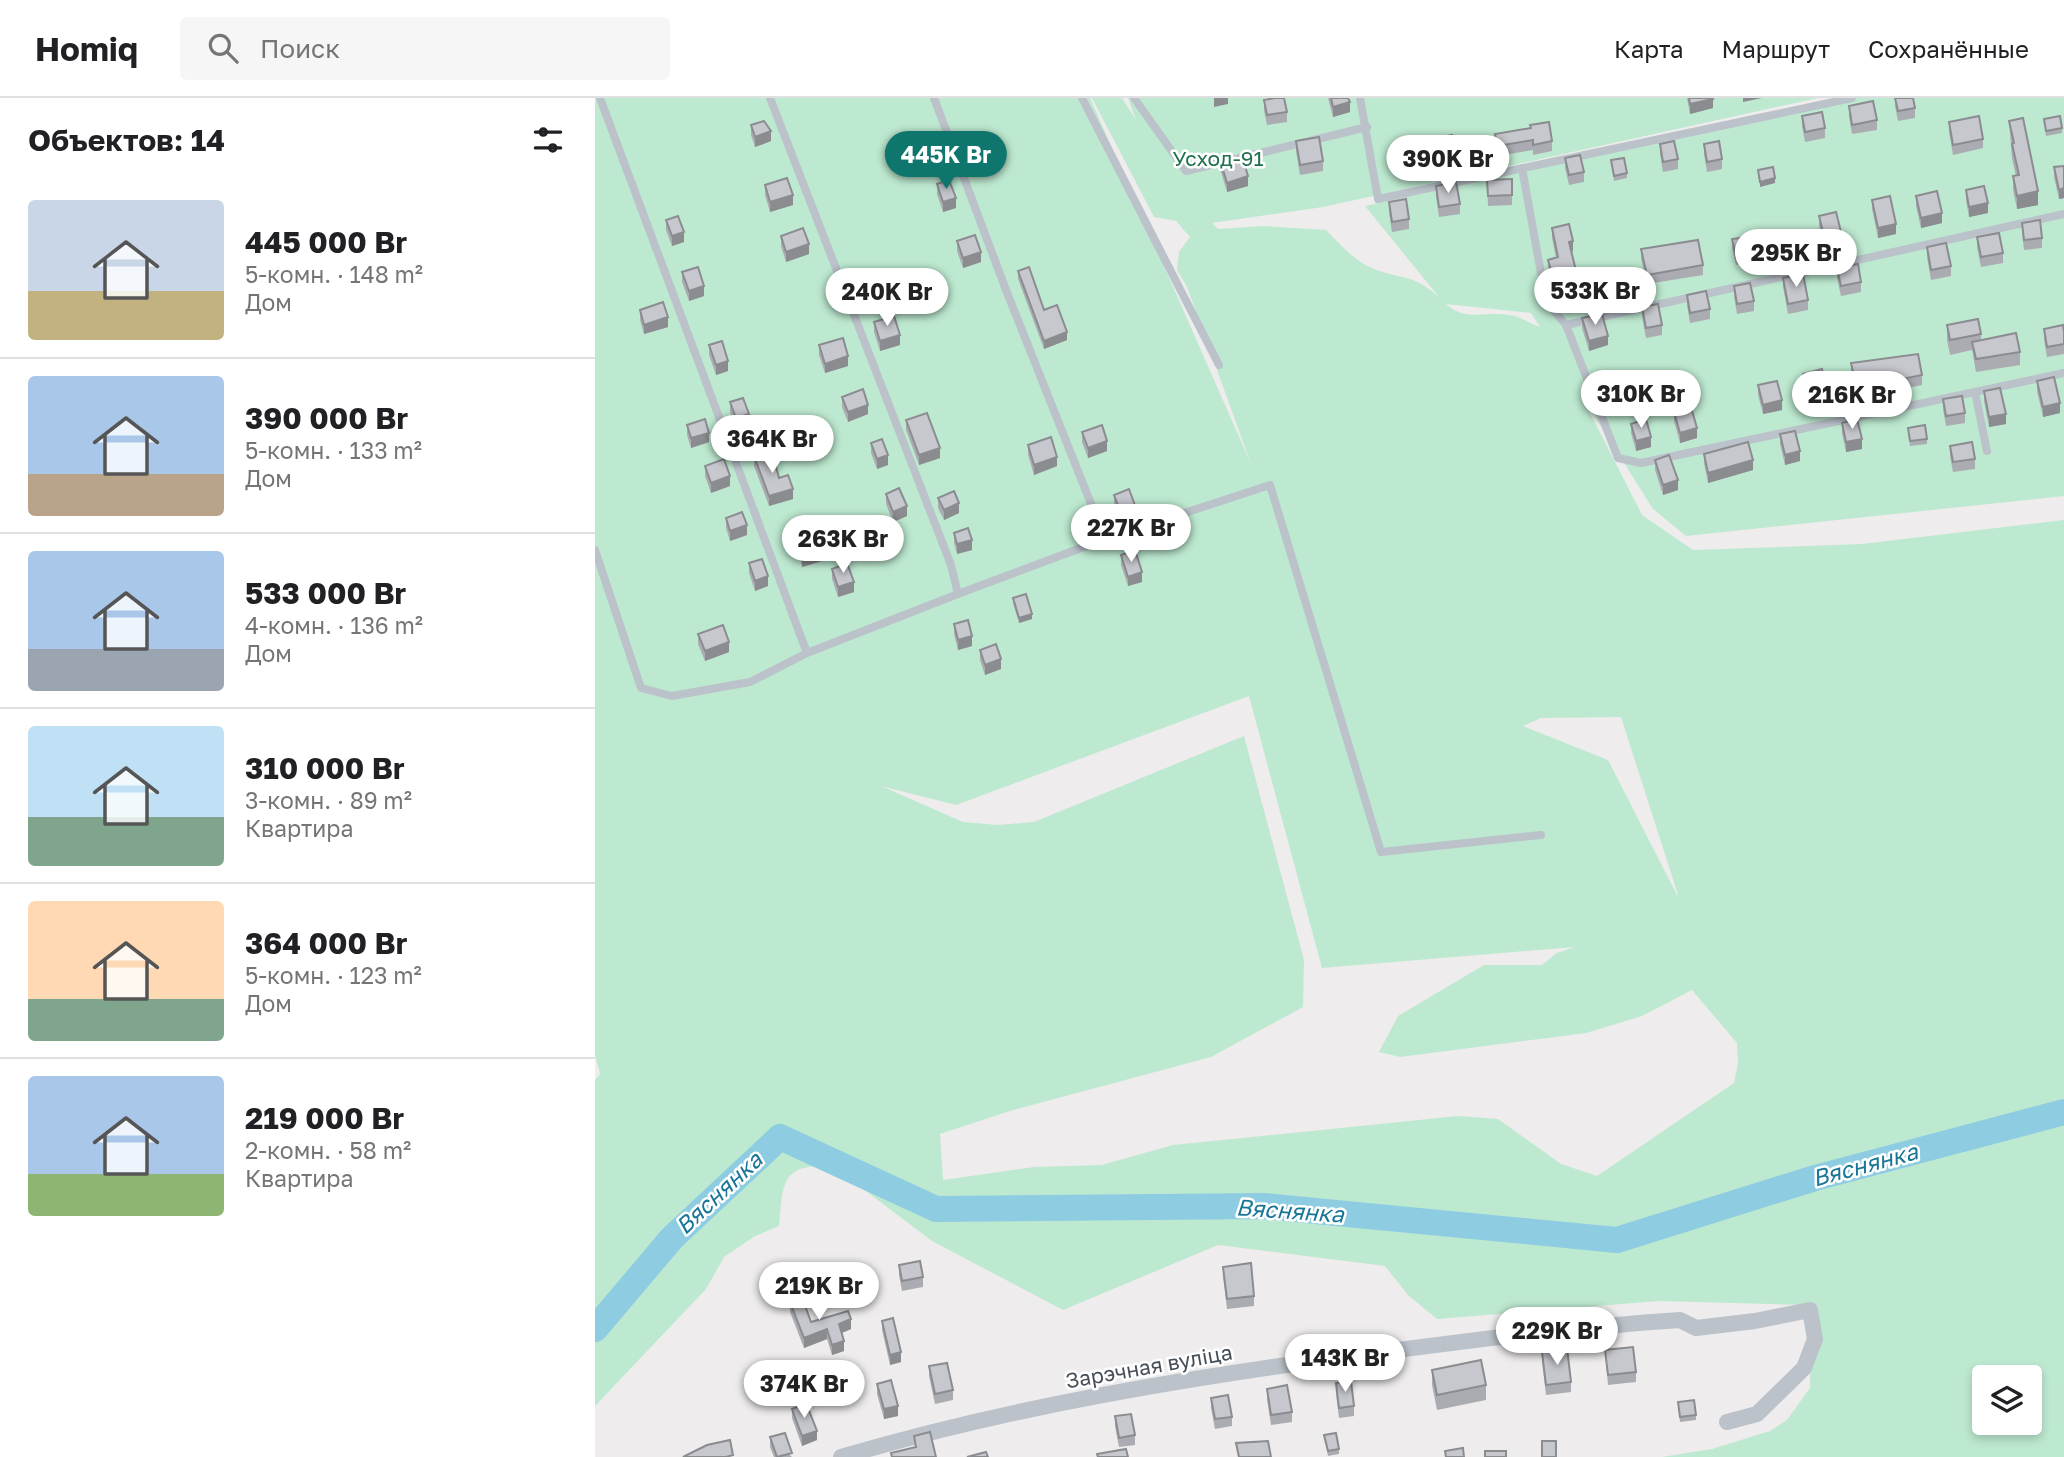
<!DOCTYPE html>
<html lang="ru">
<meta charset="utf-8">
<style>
body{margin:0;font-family:"Golos Text",sans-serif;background:#f6f6f6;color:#202124;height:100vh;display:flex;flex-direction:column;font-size:26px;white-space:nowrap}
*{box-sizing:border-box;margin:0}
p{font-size:23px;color:#757577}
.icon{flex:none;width:38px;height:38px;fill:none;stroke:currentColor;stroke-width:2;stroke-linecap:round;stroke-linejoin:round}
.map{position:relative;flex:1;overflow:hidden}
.details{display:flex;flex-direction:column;background:#fff;width:595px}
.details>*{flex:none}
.buttons{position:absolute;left:1377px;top:1267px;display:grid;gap:14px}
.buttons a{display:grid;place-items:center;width:70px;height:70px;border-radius:7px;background:#fff;box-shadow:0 4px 10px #0003;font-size:35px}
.price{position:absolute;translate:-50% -60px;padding:0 16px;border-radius:24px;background:#fff;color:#222;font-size:23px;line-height:46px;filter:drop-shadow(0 2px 4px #0008)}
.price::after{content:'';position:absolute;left:50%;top:42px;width:21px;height:16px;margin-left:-10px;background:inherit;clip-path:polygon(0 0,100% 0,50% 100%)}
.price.selected{background:#0f766e;color:#fff}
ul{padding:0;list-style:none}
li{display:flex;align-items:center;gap:21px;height:175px;padding:0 28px}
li+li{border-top:2px solid #e0e0e0}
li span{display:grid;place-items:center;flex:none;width:196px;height:140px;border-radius:7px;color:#555}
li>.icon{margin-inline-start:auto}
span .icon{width:84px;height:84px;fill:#fffc;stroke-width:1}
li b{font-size:30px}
h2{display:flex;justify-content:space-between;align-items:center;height:84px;padding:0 28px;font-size:30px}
header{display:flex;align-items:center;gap:42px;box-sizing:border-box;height:98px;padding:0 35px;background:#fff;border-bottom:2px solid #e0e0e0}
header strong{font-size:33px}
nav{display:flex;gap:38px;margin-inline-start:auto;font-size:24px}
.search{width:490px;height:63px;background:#f6f6f6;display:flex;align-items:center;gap:18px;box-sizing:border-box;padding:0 24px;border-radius:7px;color:#757577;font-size:26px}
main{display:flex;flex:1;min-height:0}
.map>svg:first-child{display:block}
.green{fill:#bde9d0;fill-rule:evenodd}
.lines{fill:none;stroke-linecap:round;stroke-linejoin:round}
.river{stroke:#8ecce2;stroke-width:26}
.service{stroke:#bbc2ca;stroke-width:8}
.minor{stroke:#bbc2ca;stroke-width:16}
.wall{fill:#abacb1}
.shaded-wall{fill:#8b8c90}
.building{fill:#c7c8ce;stroke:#8b8c90;stroke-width:2}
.labels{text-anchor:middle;stroke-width:5;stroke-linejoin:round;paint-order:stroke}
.park-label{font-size:21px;fill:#1f704b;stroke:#fff}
.street-label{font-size:21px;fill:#464e57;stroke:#fff}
.water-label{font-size:23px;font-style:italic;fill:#1a7696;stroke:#fff}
</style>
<header>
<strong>Homiq</strong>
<div class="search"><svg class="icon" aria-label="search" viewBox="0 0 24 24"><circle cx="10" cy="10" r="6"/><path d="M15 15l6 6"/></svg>Поиск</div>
<nav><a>Карта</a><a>Маршрут</a><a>Сохранённые</a></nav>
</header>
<main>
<section class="details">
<h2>Объектов: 14<svg class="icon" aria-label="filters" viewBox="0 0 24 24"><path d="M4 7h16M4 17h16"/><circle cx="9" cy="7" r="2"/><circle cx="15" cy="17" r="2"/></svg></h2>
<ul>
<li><span style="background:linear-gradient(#c9d6e8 65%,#c2b280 0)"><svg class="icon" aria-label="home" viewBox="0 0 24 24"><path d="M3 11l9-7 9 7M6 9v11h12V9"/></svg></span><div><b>445 000 Br</b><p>5-комн. · 148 m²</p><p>Дом</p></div></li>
<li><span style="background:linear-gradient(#a9c7e8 70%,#b9a48a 0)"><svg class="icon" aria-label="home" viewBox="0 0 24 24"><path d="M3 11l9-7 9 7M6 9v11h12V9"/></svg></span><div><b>390 000 Br</b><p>5-комн. · 133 m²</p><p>Дом</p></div></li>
<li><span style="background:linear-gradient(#a9c7e8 70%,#9aa5b1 0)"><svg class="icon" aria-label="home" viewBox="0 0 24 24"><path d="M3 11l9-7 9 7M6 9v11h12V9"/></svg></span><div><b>533 000 Br</b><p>4-комн. · 136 m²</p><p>Дом</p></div></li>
<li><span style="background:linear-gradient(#bfe0f5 65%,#7fa58c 0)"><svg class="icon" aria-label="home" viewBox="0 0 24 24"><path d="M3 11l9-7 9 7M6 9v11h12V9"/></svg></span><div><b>310 000 Br</b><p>3-комн. · 89 m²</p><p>Квартира</p></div></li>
<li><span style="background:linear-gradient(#ffd9b3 70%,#7fa58c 0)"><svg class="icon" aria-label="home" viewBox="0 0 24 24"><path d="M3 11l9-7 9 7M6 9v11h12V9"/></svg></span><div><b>364 000 Br</b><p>5-комн. · 123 m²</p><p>Дом</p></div></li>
<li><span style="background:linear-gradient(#a9c7e8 70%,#8fb573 0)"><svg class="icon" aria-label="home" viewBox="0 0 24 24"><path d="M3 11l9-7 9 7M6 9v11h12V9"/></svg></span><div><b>219 000 Br</b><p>2-комн. · 58 m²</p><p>Квартира</p></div></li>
</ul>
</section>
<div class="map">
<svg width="1469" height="1359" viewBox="0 0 1469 1359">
<rect width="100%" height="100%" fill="#eeecec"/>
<!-- green -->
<path class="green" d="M0 0H495L656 366 592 189 582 172 584 154 595 139 581 123 559 119 497 0H527L541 22 533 0H1223L728 109 617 125 623 131 669 128 731 132C745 146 760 164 779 171 809 182 818 176 844 199L770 108 1262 0H1469V398L1091 438 1058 411 985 295 1047 417 1098 452 1267 446 1469 422V1359H1067L1117 1351 1175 1333 1192 1322 1215 1290 1216 1207 1063 1203 842 1221 813 1197 790 1168 623 1147 468 1212 337 1143 239 1069C186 1064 188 1084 184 1128L160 1138 129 1159 111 1191 0 1308V982L5 976 0 957ZM851 206 936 215 945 229C935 226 925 218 914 217 891 213 870 224 851 206ZM654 598 727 870 980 849 962 855 947 867H889L803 918 784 954 805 959 991 935 1047 918 1097 892 1142 945 1143 965 1139 985 1002 1078 966 1066 903 1021 863 1018 578 1047 507 1067 439 1069 348 1082 345 1036 418 1012 616 959 708 909 709 862 649 638 439 724 403 727 368 724 286 688 361 707ZM1026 619 1083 797H1082L1013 662 928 628 946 620ZM1390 1279H1435V1325H1390Z"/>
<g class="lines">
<!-- river -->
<path class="river" d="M0 1231 77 1140 185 1039 341 1111 669 1108 1022 1142 1220 1080 1469 1014"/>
<!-- service -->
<path class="service" d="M5 0 212 555
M175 0 356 467 363 496
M339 0 411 192 510 441
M487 0 624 267
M539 0 591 73 772 29
M765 0 783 101 1257 0
M927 70 951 203 971 227 1023 360 1046 365 1469 275
M971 227 1469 116
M1380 294 1392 353
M0 452 46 590 77 598 155 584 212 555 363 496 510 441 675 387 786 754 946 737"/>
<!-- minor -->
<path class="minor" d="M246 1359C415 1309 590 1280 764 1257 871 1243 978 1229 1085 1222L1101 1230 1160 1223 1215 1212 1220 1241 1209 1270 1162 1316 1132 1324"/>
</g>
<!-- wall -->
<path class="wall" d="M733 0H753L755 14 738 19Z
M1092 0H1117L1118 10 1095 16Z
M1300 0 1320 10V20L1303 23 1300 8Z
M669 2 692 14V24L672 27 669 12Z
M1254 8 1282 22V32L1257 36 1254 18Z
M1207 18 1230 30V40L1210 44 1207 28Z
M1449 21 1467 30V35L1451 38Z
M1414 23 1443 107 1422 111 1418 92V78H1421L1417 60Z
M1354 24 1388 41V50L1358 57 1354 34Z
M156 27 176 43 160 49 156 37Z
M935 30 957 43V53L938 57V52L902 58 900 46V36Z
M832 42 860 56V66L836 70 832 51Z
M701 43 728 63V73L705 77 701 53Z
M1065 46 1083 61V71L1068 74 1065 56Z
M1109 46 1127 61V71L1112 74 1109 56Z
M970 60 989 74V84L974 87 970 70Z
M1016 62 1032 75V80L1019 83Z
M626 65 653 88 632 94 626 74Z
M1469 68V100L1464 101 1459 79V69Z
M917 81V107L893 108 892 82Z
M342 86 361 110 348 114 342 96Z
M170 87 198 107 175 114 170 97Z
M841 88 865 106V116L844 119 841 98Z
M1371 92 1393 115 1374 119 1371 102Z
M1321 98 1347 125 1326 130 1321 108Z
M1277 102 1301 136 1283 140 1277 111Z
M794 104 814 121V131L797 134 794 114Z
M1224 118 1246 144 1229 148 1224 128Z
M71 122 89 144 77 148 71 132Z
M1427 125 1447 140V150L1429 152 1427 135Z
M957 130 978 153 976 154 982 187 959 193 953 172V162L961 160 957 140Z
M186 138 214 156 191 164 186 148Z
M1382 139 1408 155V165L1386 169 1382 149Z
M1137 141 1194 149V157L1141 167 1137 150Z
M362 143 386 164 368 170 362 153Z
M1332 149 1356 168V178L1336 182 1332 159Z
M1046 151 1108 167V177L1052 186 1046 161Z
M1242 170 1266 184V194L1246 198 1242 180Z
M423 173 449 212 472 242 449 251 423 181Z
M87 174 109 198 94 203 87 184Z
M1188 180 1213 202V212L1193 216 1188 189Z
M1139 188 1159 203V213L1142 216 1139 198Z
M1092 197 1115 211V221L1095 225 1092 207Z
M1047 209 1067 227V237L1051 240 1047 219Z
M45 212 73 229 49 236 45 222Z
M987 220 1013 247 994 253 987 230Z
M279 224 305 247 285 253 279 234Z
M1352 227 1386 236V242L1425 254V267L1381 274 1377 252 1355 257 1352 242Z
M1449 231 1469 234V256L1452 259 1449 241Z
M114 247 133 273 121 277 114 257Z
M224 247 253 268 230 275 224 257Z
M1256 265 1327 277V287L1262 300 1256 275Z
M1208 276 1233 305 1213 309 1208 286Z
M1442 283 1465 315 1448 319 1442 293Z
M1163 287 1187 312 1168 316 1163 297Z
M1389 293 1411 326 1394 329 1389 303Z
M247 299 273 316 253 324 247 309Z
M1348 301 1370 315V325L1351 328 1348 311Z
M135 304 154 326 141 330 135 314Z
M1079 314 1102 340 1085 345 1079 323Z
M311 322 345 360 324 367 311 332Z
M1247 325 1267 351 1251 354 1247 335Z
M1036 326 1056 349 1041 353 1036 335Z
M92 327 114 344 96 350 92 337Z
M1313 330 1332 341V346L1315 348Z
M487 334 512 353 493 360 487 344Z
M1185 336 1205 363 1190 367 1185 346Z
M276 345 293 367 282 371 276 355Z
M433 347 462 368 439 377 433 357Z
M1355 348 1380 361V371L1358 374 1355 358Z
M1109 356 1158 372 1113 385 1109 365Z
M159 358 184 380 198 401 174 408 159 368Z
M1060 362 1083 392 1068 397 1060 372Z
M110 368 135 388 116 395 110 378Z
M291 396 312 418 298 424 291 406Z
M519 397 542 423 527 428 519 407Z
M343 400 364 415 349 422 343 410Z
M131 420 152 437 135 443 131 430Z
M359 435 377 452 362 456 359 445Z
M204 447 227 463 207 469 204 456Z
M526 457 547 484 533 488 526 467Z
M154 465 173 488 160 493 154 475Z
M237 471 259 494 243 499 237 481Z
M418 500 437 521 424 525 418 505Z
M359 526 377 548 363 552 359 536Z
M103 536 134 554 110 563 103 546Z
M385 552 406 571 390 577 385 562Z
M304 1167 328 1179V1189L307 1193 304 1177Z
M628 1169 659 1198V1208L632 1211 628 1178Z
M195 1204 216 1224 256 1231 247 1235 249 1253 237 1257 232 1241 209 1250 195 1214Z
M287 1223 306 1264 295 1267 287 1232Z
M1010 1252 1041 1274V1284L1013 1287Z
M947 1254 976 1284V1294L951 1297 947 1263Z
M334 1268 358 1292V1302L340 1306 334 1278Z
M837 1272 891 1287V1302L842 1312 837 1287Z
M741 1285 759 1308V1318L744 1320 741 1295Z
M282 1286 303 1318 289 1321 282 1296Z
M672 1291 697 1314V1324L676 1327 672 1301Z
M616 1300 637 1319V1328L620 1331 616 1310Z
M1083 1304 1101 1317V1322L1085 1324Z
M197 1311 222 1342 207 1348 197 1320Z
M520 1318 540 1337V1347L524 1349 520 1328Z
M729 1337 744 1351V1356L733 1358Z
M175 1339 197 1359H179L175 1349Z"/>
<!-- shaded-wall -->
<path class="shaded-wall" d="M619 0H633V6L619 9Z
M1148 0H1167L1148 4Z
M1118 1V10L1095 16V6Z
M755 4V14L738 19V9Z
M176 33V43L160 49V39Z
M653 78V88L632 94V85Z
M1180 80V85L1165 89V84Z
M1469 90V100L1464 101V92Z
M1443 93V107L1422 111V98Z
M198 97V107L175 114V104Z
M361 100V110L348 114V104Z
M1393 105V115L1374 119V109Z
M1347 115V125L1326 130V120Z
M1301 126V136L1283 140V130Z
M89 134V144L77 148V138Z
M1246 134V144L1229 148V138Z
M978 143V153L974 154V144Z
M214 146V156L191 164V154Z
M386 154V164L368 170V160Z
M982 177V187L959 193V183Z
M109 188V198L94 203V193Z
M73 219V229L49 236V227Z
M472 234V242L449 251V243Z
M305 237V247L285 253V243Z
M1013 238V247L994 253V243Z
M253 258V268L230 275V266Z
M133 263V273L121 277V267Z
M1233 295V305L1213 309V299Z
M1187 302V312L1168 316V307Z
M1465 305V315L1448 319V309Z
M273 307V316L253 324V314Z
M154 316V326L141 330V320Z
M1411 316V326L1394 329V319Z
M1102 330V340L1085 345V335Z
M114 335V344L96 350V340Z
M1056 339V349L1041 353V343Z
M1267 341V351L1251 354V344Z
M512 343V353L493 360V350Z
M345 350V360L324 367V357Z
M1205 353V363L1190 367V357Z
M293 357V367L282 371V361Z
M462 359V368L439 377V367Z
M1158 362V372L1113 385V375Z
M135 378V388L116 395V385Z
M1083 382V392L1068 397V387Z
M198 391V401L174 408V398Z
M364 405V415L349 422V412Z
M312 408V418L298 424V414Z
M542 413V423L527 428V418Z
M152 427V437L135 443V433Z
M377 442V452L362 456V446Z
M227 453V463L207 469V459Z
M547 474V484L533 488V479Z
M173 478V488L160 493V483Z
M259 484V494L243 499V489Z
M437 516V521L424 525V520Z
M377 538V548L363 552V542Z
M134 544V554L110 563V553Z
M406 561V571L390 577V567Z
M256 1221V1231L244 1236V1226Z
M232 1231V1241L209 1250V1240Z
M249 1243V1253L237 1257V1247Z
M306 1254V1264L295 1267V1257Z
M303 1308V1318L289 1321V1311Z
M222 1333V1342L207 1348V1338Z"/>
<!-- building -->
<path class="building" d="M680 0H689L692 14 672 17 669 2Z
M736 0H753L755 4 738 9Z
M1094 0H1117L1118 1 1095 6Z
M1300 0H1318L1320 10 1303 13Z
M1278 3 1282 22 1257 27 1254 8Z
M1227 14 1230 30 1210 34 1207 18Z
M1384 18 1388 41 1358 47 1354 24Z
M1465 18 1467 30 1451 33 1449 21Z
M1428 20 1443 93 1422 98 1418 78 1424 77 1417 46 1419 45 1414 23Z
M169 23 176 33 160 39 156 27Z
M954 24 957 43 938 47V42L902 48 900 36 936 30 935 27Z
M857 37 860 56 836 60 832 42Z
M724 39 728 63 705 67 701 43Z
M1079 43 1083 61 1068 64 1065 46Z
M1124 43 1127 61 1112 64 1109 46Z
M985 57 989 74 974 77 970 60Z
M647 58 653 78 632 85 626 65Z
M1029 60 1032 75 1019 78 1016 62Z
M1469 68V90L1464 92 1459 69Z
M1178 69 1180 80 1165 84 1163 72Z
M192 80 198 97 175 104 170 87Z
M917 81V97L893 98 892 82Z
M354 82 361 100 348 104 342 86Z
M861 84 865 106 844 109 841 88Z
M1389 88 1393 105 1374 109 1371 92Z
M1342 93 1347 115 1326 120 1321 98Z
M1295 98 1301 126 1283 130 1277 102Z
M811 101 814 121 797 124 794 104Z
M1241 114 1246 134 1229 138 1224 118Z
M83 118 89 134 77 138 71 122Z
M1445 122 1447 140 1429 142 1427 125Z
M974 126 978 143 974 144 982 177 959 183 953 162 963 159 957 130Z
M208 130 214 146 191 154 186 138Z
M1191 134 1194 149 1141 159 1137 141Z
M1404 135 1408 155 1386 159 1382 139Z
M380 137 386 154 368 160 362 143Z
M1103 142 1108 167 1052 177 1046 151Z
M1351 145 1356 168 1336 172 1332 149Z
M1263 166 1266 184 1246 188 1242 170Z
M103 169 109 188 94 193 87 174Z
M434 169 449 212 462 207 472 234 449 243 423 173Z
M1208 176 1213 202 1193 206 1188 180Z
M1155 185 1159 203 1142 206 1139 188Z
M1111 193 1115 211 1095 215 1092 197Z
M68 204 73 219 49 227 45 212Z
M1063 206 1067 227 1051 230 1047 209Z
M1007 216 1013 238 994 243 987 220Z
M299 218 305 237 285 243 279 224Z
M1383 221 1386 236 1355 242 1352 227Z
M1468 227 1469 234V246L1452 249 1449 231Z
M1421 235 1425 254 1381 261 1377 244Z
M248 240 253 258 230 266 224 247Z
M127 243 133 263 121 267 114 247Z
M1323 256 1327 277 1262 290 1256 265Z
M1227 271 1233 295 1213 299 1208 276Z
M1459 279 1465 305 1448 309 1442 283Z
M1182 283 1187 302 1168 307 1163 287Z
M1405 290 1411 316 1394 319 1389 293Z
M268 291 273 307 253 314 247 299Z
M1367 298 1370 315 1351 318 1348 301Z
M148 300 154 316 141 320 135 304Z
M1096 309 1102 330 1085 335 1079 314Z
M332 315 345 350 324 357 311 322Z
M110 321 114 335 96 340 92 327Z
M1051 321 1056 339 1041 343 1036 326Z
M1262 321 1267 341 1251 344 1247 325Z
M507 327 512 343 493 350 487 334Z
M1330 327 1332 341 1315 343 1313 330Z
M1200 333 1205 353 1190 357 1185 336Z
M456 339 462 359 439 367 433 347Z
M287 341 293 357 282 361 276 345Z
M1153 344 1158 362 1113 375 1109 356Z
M1377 344 1380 361 1358 364 1355 348Z
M177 354 184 380 193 377 198 391 174 398 159 358Z
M1074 357 1083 382 1068 387 1060 362Z
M129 361 135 378 116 385 110 368Z
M304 390 312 408 298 414 291 396Z
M534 391 542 413 527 418 519 397Z
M359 393 364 405 349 412 343 400Z
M147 414 152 427 135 433 131 420Z
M373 430 377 442 362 446 359 435Z
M223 440 227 453 207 459 204 447Z
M540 452 547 474 533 479 526 457Z
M167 461 173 478 160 483 154 465Z
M252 465 259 484 243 489 237 471Z
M431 496 437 516 424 520 418 500Z
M373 522 377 538 363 542 359 526Z
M128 527 134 544 110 553 103 536Z
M401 546 406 561 390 567 385 552Z
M325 1163 328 1179 307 1183 304 1167Z
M656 1165 659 1198 632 1201 628 1169Z
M207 1199 216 1224 253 1213 256 1221 244 1226 249 1243 237 1247 232 1231 209 1240 195 1204Z
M298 1220 306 1254 295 1257 287 1223Z
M1038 1249 1041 1274 1013 1277 1010 1252Z
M972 1250 976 1284 951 1287 947 1254Z
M886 1262 891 1287 842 1297 837 1272Z
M352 1265 358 1292 340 1296 334 1268Z
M296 1282 303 1308 289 1311 282 1286Z
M756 1283 759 1308 744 1310 741 1285Z
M692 1287 697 1314 676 1317 672 1291Z
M633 1297 637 1319 620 1321 616 1300Z
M1099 1302 1101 1317 1085 1319 1083 1304Z
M211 1305 222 1333 207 1338 197 1311Z
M536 1316 540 1337 524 1340 520 1318Z
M335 1334 341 1359H297L296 1355 321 1349 319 1338Z
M190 1335 197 1355 182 1359 175 1339Z
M741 1335 744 1351 733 1353 729 1337Z
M135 1342 138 1357 131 1359H88L112 1347Z
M673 1343 676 1359H644L641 1345Z
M947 1343H961V1359H947Z
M868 1350 869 1359H851L850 1353Z
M531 1351 533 1359H503L502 1356Z
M890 1353H911V1359H890Z
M391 1354 393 1359H372Z"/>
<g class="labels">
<!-- park labels -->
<g class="park-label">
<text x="623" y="68">Усход-91</text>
</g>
<!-- street labels -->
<g class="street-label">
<text transform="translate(554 1269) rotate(-10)" y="7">Зарэчная вуліца</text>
</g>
<!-- water labels -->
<g class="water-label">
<text transform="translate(1270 1067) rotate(-15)" y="8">Вяснянка</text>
<text transform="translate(124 1095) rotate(-43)" y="8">Вяснянка</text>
<text transform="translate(695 1113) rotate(4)" y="8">Вяснянка</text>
</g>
</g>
</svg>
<div class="buttons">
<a><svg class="icon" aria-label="layers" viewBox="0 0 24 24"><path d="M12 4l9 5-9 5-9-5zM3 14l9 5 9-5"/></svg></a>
</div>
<b class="price selected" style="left:351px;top:93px">445K Br</b>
<b class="price" style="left:853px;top:97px">390K Br</b>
<b class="price" style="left:1201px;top:191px">295K Br</b>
<b class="price" style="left:1000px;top:229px">533K Br</b>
<b class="price" style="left:292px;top:230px">240K Br</b>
<b class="price" style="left:1046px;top:332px">310K Br</b>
<b class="price" style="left:1257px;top:333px">216K Br</b>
<b class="price" style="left:177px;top:377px">364K Br</b>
<b class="price" style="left:536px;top:466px">227K Br</b>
<b class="price" style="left:248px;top:477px">263K Br</b>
<b class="price" style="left:224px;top:1224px">219K Br</b>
<b class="price" style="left:962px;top:1269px">229K Br</b>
<b class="price" style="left:750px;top:1296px">143K Br</b>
<b class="price" style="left:209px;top:1322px">374K Br</b>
</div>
</main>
